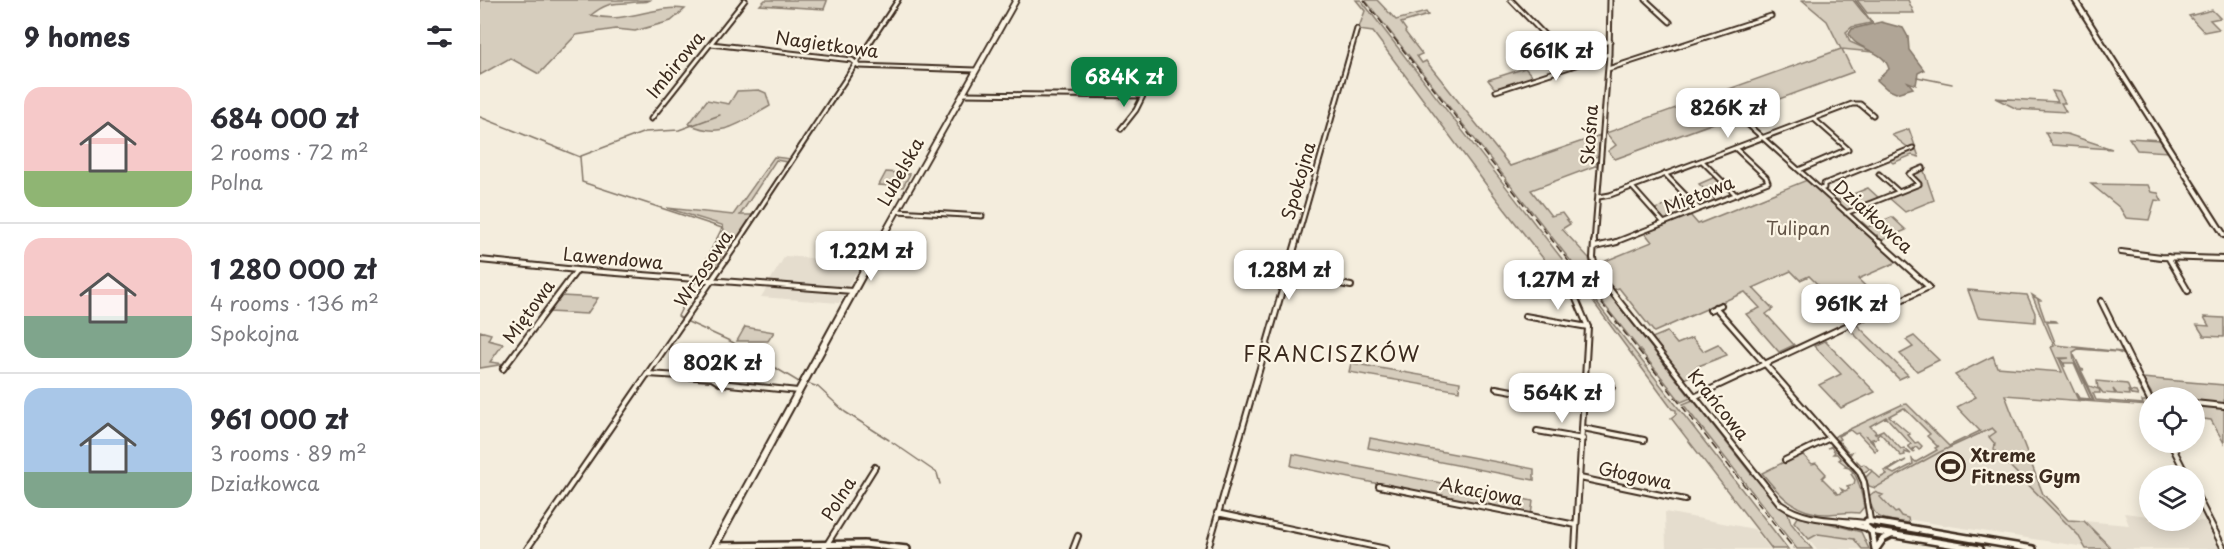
<!DOCTYPE html>
<meta charset="utf-8">
<style>
body{margin:0;font-family:"Playpen Sans",sans-serif;background:#f2f2f3;color:#2b2b33;height:100vh;display:flex;flex-direction:column;font-size:22px;white-space:nowrap}
*{box-sizing:border-box;margin:0}
p{font-size:20px;color:#7c7c81}
.icon{flex:none;width:33px;height:33px;fill:none;stroke:currentColor;stroke-width:2;stroke-linecap:round;stroke-linejoin:round}
.map{position:relative;flex:1;overflow:hidden}
.side{display:flex;flex-direction:column;background:#fff;width:480px}
.side>*{flex:none}
.controls{position:absolute;left:1659px;top:387px;display:grid;gap:12px}
.controls a{display:grid;place-items:center;width:66px;height:66px;border-radius:50%;background:#fff;box-shadow:0 3px 15px #0003;font-size:30px}
.price{position:absolute;translate:-50% -51px;padding:0 14px;border-radius:12px;background:#fff;color:#222;font-size:20px;line-height:39px;filter:drop-shadow(0 2px 3px #0008)}
.price::after{content:'';position:absolute;left:50%;top:36px;width:18px;height:14px;margin-left:-9px;background:inherit;clip-path:polygon(0 0,100% 0,50% 100%)}
.price.selected{background:#0b8043;color:#fff}
ul{padding:0;list-style:none}
li{display:flex;align-items:center;gap:18px;height:150px;padding:0 24px}
li+li{border-top:2px solid #e1e1e2}
li span{display:grid;place-items:center;flex:none;width:168px;height:120px;border-radius:18px;color:#555}
li>.icon{margin-inline-start:auto}
span .icon{width:72px;height:72px;fill:#fffc;stroke-width:1}
li b{font-size:26px}
h2{display:flex;justify-content:space-between;align-items:center;height:72px;padding:0 24px;font-size:26px}
main{display:flex;flex:1;min-height:0}
.map>svg:first-child{display:block}
.built{fill:#e5ddce}
.green{fill:#d6cdbd;stroke:#887c6e;stroke-width:1.5;fill-rule:evenodd}
.water{fill:#b0a596;stroke:#817466;stroke-width:1.5}
.lines{fill:none;stroke-linecap:round;stroke-linejoin:round}
.stream{stroke:#817466;stroke-width:1.5}
.minor-far1-casing{stroke:#3b2a1e;stroke-width:7}
.minor-casing{stroke:#3b2a1e;stroke-width:8}
.tertiary-far1-casing{stroke:#3b2a1e;stroke-width:8}
.tertiary-casing{stroke:#3b2a1e;stroke-width:10}
.secondary-far1-casing{stroke:#3b2a1e;stroke-width:8}
.secondary-casing{stroke:#3b2a1e;stroke-width:10}
.minor-far1{stroke:#fcf5e5;stroke-width:3}
.minor{stroke:#fcf5e5;stroke-width:4}
.tertiary-far1{stroke:#fcf5e5;stroke-width:4}
.tertiary{stroke:#fcf5e5;stroke-width:5}
.secondary-far1{stroke:#fcf5e5;stroke-width:4.5}
.secondary{stroke:#fcf5e5;stroke-width:6}
.rail{stroke:#3b2a1e;stroke-width:1.5;stroke-dasharray:8 4;stroke-linecap:butt}
.labels{text-anchor:middle;stroke-width:4.5;stroke-linejoin:round;paint-order:stroke}
.street-label{font-size:18px;fill:#3b2a1e;stroke:#fcf5e5}
.park-label{font-size:18px;fill:#625346;stroke:#fcf5e5}
.poi-label{font-size:18px;font-weight:bold;fill:#3b2a1e;stroke:#fcf5e5;text-anchor:start}
.quarter-label{font-size:21px;letter-spacing:1.5px;fill:#3b2a1e;stroke:#fcf5e5}
</style>
<main>
<section class="side">
<h2>9 homes<svg class="icon" aria-label="filters" viewBox="0 0 24 24"><path d="M4 7h16M4 17h16"/><circle cx="9" cy="7" r="2"/><circle cx="15" cy="17" r="2"/></svg></h2>
<ul>
<li><span style="background:linear-gradient(#f6c9c9 70%,#8fb573 0)"><svg class="icon" aria-label="home" viewBox="0 0 24 24"><path d="M3 11l9-7 9 7M6 9v11h12V9"/></svg></span><div><b>684 000 zł</b><p>2 rooms · 72 m²</p><p>Polna</p></div></li>
<li><span style="background:linear-gradient(#f6c9c9 65%,#7fa58c 0)"><svg class="icon" aria-label="home" viewBox="0 0 24 24"><path d="M3 11l9-7 9 7M6 9v11h12V9"/></svg></span><div><b>1 280 000 zł</b><p>4 rooms · 136 m²</p><p>Spokojna</p></div></li>
<li><span style="background:linear-gradient(#a9c7e8 70%,#7fa58c 0)"><svg class="icon" aria-label="home" viewBox="0 0 24 24"><path d="M3 11l9-7 9 7M6 9v11h12V9"/></svg></span><div><b>961 000 zł</b><p>3 rooms · 89 m²</p><p>Działkowca</p></div></li>
</ul>
</section>
<div class="map">
<svg width="1744" height="549" viewBox="0 0 1744 549">
<rect width="100%" height="100%" fill="#f4eddd"/>
<filter id="ink" filterUnits="userSpaceOnUse"><feTurbulence type="fractalNoise" baseFrequency=".0167" numOctaves="2"/><feDisplacementMap in="SourceGraphic" scale="12" xChannelSelector="R" yChannelSelector="G"/><feConvolveMatrix kernelMatrix="1 2 1 2 8 2 1 2 1" color-interpolation-filters="sRGB"/></filter>
<g filter="url(#ink)">
<!-- built -->
<path class="built" d="M305 256 382 262 366 289 288 284Z
M288 286 365 292 359 303 281 297Z
M1531 415 1558 494 1598 535 1605 547 1419 518 1394 492V486Z
M1185 512 1274 529 1290 549H1186Z
M1644 513 1669 516 1670 520 1725 521 1740 549H1632L1604 521 1649 525Z
M1338 534 1374 539 1382 549H1337L1329 539Z"/>
<!-- green -->
<path class="green" d="M0 0H170C165 3 162 1 156 2 134 5 130 0 111 15 147 25 174 4 205 9L191 21 155 31 136 29 96 35 59 74 30 58 0 75Z
M285 0H347V1L344 9 280 5Z
M876 0H881L1096 277 1087 281 1080 280 1016 198 893 32 878 30 885 11Z
M885 0H897L916 20 946 12 948 15 921 23 926 30 925 32 942 54 937 56 942 63 946 61 1030 166 1120 135 1119 155 1112 159 1118 165 1051 190 1071 216 1082 213 1090 224 1082 229 1109 258 1112 271 1101 274Z
M1322 0H1373L1389 20 1391 23 1372 27 1366 32 1370 42 1393 52 1362 49 1373 72 1135 159 1128 151 1136 145 1126 133 1361 49 1347 21Z
M1377 0H1428L1434 13H1387Z
M1732 10 1740 18 1730 20 1739 29 1724 32 1709 16Z
M1045 68 1054 78 1016 90 1008 80Z
M279 90 286 93 290 106C261 122 242 140 209 124L227 100 249 104 257 91Z
M1572 91 1579 92 1585 103H1581L1586 112 1537 109 1515 98 1578 102Z
M1429 129 1439 157 1432 155 1413 163 1408 159 1430 149 1412 135Z
M1565 132 1587 134 1632 149 1572 145Z
M1649 138 1680 140 1688 152 1657 150Z
M294 157 312 159 232 280 219 279 244 229 242 225 187 208 253 215ZM296 160 307 162 273 215H260Z
M1443 168 1454 200 1425 212 1409 198 1441 184 1433 174Z
M406 172 430 174 423 187 399 185Z
M1235 177 1241 184 1226 190 1235 200 1220 206 1210 196 1225 190 1219 184Z
M1327 180 1417 262 1378 279 1404 304 1372 318 1329 276 1320 280 1311 271 1273 288 1293 309 1286 314 1314 345 1299 352 1266 314 1280 308 1265 292 1174 332 1139 288 1133 290 1125 279 1126 277 1122 276 1118 264 1172 242 1165 233 1210 215 1218 224Z
M1611 184 1668 185 1671 192 1678 193 1682 201 1675 200 1669 220 1646 218 1640 208Z
M1388 188 1400 199 1368 211 1353 198 1359 200Z
M1205 198 1216 209 1185 221 1175 209Z
M1412 217 1426 230 1400 241 1397 235 1394 236 1380 223 1382 222 1388 227Z
M1112 274 1115 276 1211 398 1201 402 1103 278Z
M1097 280H1099L1308 549H1292L1191 418 1196 414V410L1192 409Z
M1488 290 1547 295 1555 313V322L1498 317Z
M1552 295 1560 300H1558L1565 320 1576 321 1577 322H1567L1576 345 1642 352 1645 355 1637 352 1598 349 1593 352 1594 360 1613 400 1598 399 1596 393 1599 398 1610 399 1594 363H1584L1585 367 1581 359 1589 358H1579L1598 400 1614 401 1594 355 1601 369 1604 370H1601L1609 386 1618 389 1617 381 1647 384 1650 391 1656 392 1658 396 1652 395 1648 390 1649 395 1637 394 1633 389 1635 394 1623 393 1619 388 1620 393H1613L1616 400 1663 404 1662 401H1667L1657 384 1669 405V406L1525 395 1563 494 1588 520 1604 521 1632 549H1606L1598 535 1514 450 1515 444 1509 437 1516 432 1512 428 1460 452 1395 488 1389 486 1385 478 1392 471 1390 469 1383 473 1377 464V461L1381 465 1384 464 1400 478 1407 474 1404 471 1426 460 1408 471 1414 474 1433 464 1432 459 1436 462 1457 450 1455 448 1459 446H1457L1447 436 1450 434 1424 408 1409 416 1430 434 1428 435 1435 443 1438 442 1442 446 1439 450 1436 447 1433 449 1434 452 1428 446 1431 444 1406 417 1390 426 1396 432 1394 434 1403 430 1421 449 1424 448 1431 454 1424 452 1425 455 1421 456 1400 433 1397 435 1398 438 1392 439 1393 442 1385 435 1398 449 1395 451 1378 433 1375 434 1370 430 1358 436 1360 439 1358 440 1369 453 1372 452 1370 455 1353 438 1357 435 1421 405 1427 404 1469 446 1500 431 1477 407 1496 397 1475 375 1513 356 1517 367 1582 372 1571 347 1574 346Z
M81 296 118 298 107 314 69 312Z
M1724 317 1744 318V337L1724 336 1717 325 1729 326Z
M1377 325 1428 375 1419 379 1369 329Z
M265 327 294 332 288 341H257Z
M0 331 11 334 8 340 23 344 10 362 25 364 0 368Z
M1187 332 1197 344 1212 338 1223 351 1238 344 1247 355 1216 367 1219 372 1204 379 1172 338Z
M1434 336 1459 360 1437 371 1420 354 1433 347 1426 340Z
M1345 341 1395 392 1361 408 1339 385 1361 374 1334 346Z
M871 363 980 382 979 391 869 372Z
M1662 378 1744 385V404L1715 401 1714 398 1673 396Z
M1213 400 1272 475 1274 474 1298 504 1308 513 1311 523 1332 549H1317L1203 404Z
M1714 404 1744 406V443L1731 420 1715 418Z
M890 438 1054 469V480L888 448Z
M1348 440 1323 455 1332 464 1336 463 1346 474 1342 478 1358 494 1363 492 1361 489 1365 491 1369 489 1367 486 1374 484 1375 480 1371 474 1373 472 1369 468 1365 467 1367 466 1359 460 1361 459 1357 454H1353L1355 452 1351 447 1348 448 1351 446 1354 447C1375 471 1379 476 1384 507L1379 513C1369 511 1357 514 1347 514 1316 514 1300 496 1282 473Z
M813 454 1053 501 1051 515 811 466Z
M1394 492 1403 495 1400 497 1415 513 1418 512 1421 516 1428 518 1429 523C1406 519 1393 523 1389 496Z
M1317 517 1348 523 1381 532 1389 549H1382L1374 539 1338 534 1329 539 1314 522Z"/>
<!-- water -->
<path class="water" d="M1401 22 1423 28 1428 37 1429 50 1444 70 1438 73 1436 85 1428 82 1433 88 1416 93 1407 89 1397 80 1409 69C1404 49 1376 51 1369 34L1372 29Z"/>
<g class="lines">
<!-- stream -->
<path class="stream" d="M1375 0 1394 25
M1437 77 1472 84
M0 117 100 157 102 182 242 228 198 316 203 320
M101 156 165 132 199 130 240 115
M208 322 252 342 319 382
M327 383 338 387 365 412 409 440
M412 442 457 473 460 484"/>
<defs>
<path id="minor-far1" d="M1031 0 1083 54 1130 41
M1166 0 1190 22
M231 44 372 60 379 66 495 70
M1128 69 1291 16
M1016 91 1129 54
M483 94 663 96 656 110 641 129
M171 119 265 0
M1265 122 1340 189
M1222 161 1256 195
M1319 170 1368 149 1334 119
M1185 174 1219 209
M1399 174 1419 192
M1152 187 1184 223
M1119 197 1130 195 1372 104H1380L1393 115
M417 211 502 216
M1366 213 1439 184 1429 174 1443 168
M257 243 418 0
M816 243 877 29
M1114 243 1129 54 1130 0
M1133 243 1288 182 1286 177 1255 148
M1400 243 1340 189 1344 188V184L1433 148"/>
<path id="minor" d="M1114 242 1113 258 1116 272 1300 504C1326 522 1355 519 1385 523
M1115 247 1137 242
M1641 252 1681 257 1744 259
M1688 257 1708 291
M0 260 97 270 372 291
M806 274 871 286
M1091 280 1093 292 1108 327 1095 549
M1621 301 1670 400
M1235 307 1379 471 1384 482 1390 520
M1230 310 1241 305
M1045 316 1108 327
M23 369 97 270
M168 374 232 378 240 383 318 391
M1105 385 1132 387
M1016 388 1103 404
M1214 397 1449 287 1399 242
M1714 403 1744 406
M1103 428 1164 440
M1057 431 1103 439
M1690 442 1707 476
M1305 460 1350 438
M1100 478 1205 500
M899 486 1096 525
M1714 490 1744 549
M737 513 906 549
M1360 522 1386 528
M47 549 258 242
M344 549 395 467
M593 549 598 536
M728 549 816 242"/>
<path id="tertiary-far1" d="M1595 0 1744 235"/>
<path id="tertiary" d="M1392 532 1385 526 1387 521 1553 549
M1392 532 1395 549
M1397 532 1500 549
M235 546 384 544 427 549
M1396 549 1403 539 1411 535"/>
<path id="secondary-far1" d="M399 243 536 0"/>
<path id="secondary" d="M233 549 400 242"/>
</defs>
<!-- minor-far1 casing -->
<use href="#minor-far1" class="minor-far1-casing"/>
<!-- minor casing -->
<use href="#minor" class="minor-casing"/>
<!-- tertiary-far1 casing -->
<use href="#tertiary-far1" class="tertiary-far1-casing"/>
<!-- tertiary casing -->
<use href="#tertiary" class="tertiary-casing"/>
<!-- secondary-far1 casing -->
<use href="#secondary-far1" class="secondary-far1-casing"/>
<!-- secondary casing -->
<use href="#secondary" class="secondary-casing"/>
<!-- minor-far1 -->
<use href="#minor-far1" class="minor-far1"/>
<!-- minor -->
<use href="#minor" class="minor"/>
<!-- tertiary-far1 -->
<use href="#tertiary-far1" class="tertiary-far1"/>
<!-- tertiary -->
<use href="#tertiary" class="tertiary"/>
<!-- secondary-far1 -->
<use href="#secondary-far1" class="secondary-far1"/>
<!-- secondary -->
<use href="#secondary" class="secondary"/>
<!-- rail -->
<path class="rail" d="M884 0 1314 549"/>
</g>
</g>
<!-- icons -->
<defs>
<symbol id="stadium-ring" viewBox="-11 -11 22 22"><circle r="9.5" fill="#fcf5e5" stroke="#3b2a1e" stroke-width="1.5"/><path d="M0-5a6.5 5 0 1 0 0 10a6.5 5 0 1 0 0-10ZM-3.5-1.8h7v3.6h-7Z" fill="#3b2a1e"/></symbol>
</defs>
<g fill-rule="evenodd">
<use href="#stadium-ring" x="1454" y="450" width="33" height="33"/>
</g>
<g class="labels">
<!-- street labels -->
<g class="street-label">
<text transform="translate(347 45) rotate(8)" y="6">Nagietkowa</text>
<text transform="translate(196 65) rotate(-51)" y="6">Imbirowa</text>
<text transform="translate(1110 135) rotate(-86)" y="6">Skośna</text>
<text transform="translate(421 172) rotate(-61)" y="6">Lubelska</text>
<text transform="translate(819 181) rotate(-74)" y="6">Spokojna</text>
<text transform="translate(1219 195) rotate(-21)" y="6">Miętowa</text>
<text transform="translate(1393 217) rotate(42)" y="6">Działkowca</text>
<text transform="translate(133 259) rotate(5)" y="6">Lawendowa</text>
<text transform="translate(224 269) rotate(-56)" y="6">Wrzosowa</text>
<text transform="translate(49 312) rotate(-54)" y="6">Miętowa</text>
<text transform="translate(1238 405) rotate(51)" y="6">Krańcowa</text>
<text transform="translate(1155 476) rotate(12)" y="6">Głogowa</text>
<text transform="translate(1001 492) rotate(11)" y="6">Akacjowa</text>
<text transform="translate(359 499) rotate(-58)" y="6">Polna</text>
</g>
<!-- park labels -->
<g class="park-label">
<text x="1318" y="235">Tulipan</text>
</g>
<!-- poi labels -->
<g class="poi-label">
<text x="1491" y="462">Xtreme<tspan x="1491" dy="21">Fitness Gym</tspan></text>
</g>
<!-- quarter labels -->
<g class="quarter-label">
<text x="852" y="362">FRANCISZKÓW</text>
</g>
</g>
</svg>
<div class="controls">
<a><svg class="icon" aria-label="locate" viewBox="0 0 24 24"><circle cx="12" cy="12" r="6"/><path d="M12 2v4M12 18v4M2 12h4M18 12h4"/></svg></a>
<a><svg class="icon" aria-label="layers" viewBox="0 0 24 24"><path d="M12 4l9 5-9 5-9-5zM3 14l9 5 9-5"/></svg></a>
</div>
<b class="price" style="left:1076px;top:82px">661K zł</b>
<b class="price selected" style="left:644px;top:108px">684K zł</b>
<b class="price" style="left:1248px;top:139px">826K zł</b>
<b class="price" style="left:391px;top:282px">1.22M zł</b>
<b class="price" style="left:809px;top:301px">1.28M zł</b>
<b class="price" style="left:1078px;top:311px">1.27M zł</b>
<b class="price" style="left:1371px;top:335px">961K zł</b>
<b class="price" style="left:242px;top:394px">802K zł</b>
<b class="price" style="left:1082px;top:424px">564K zł</b>
</div>
</main>
